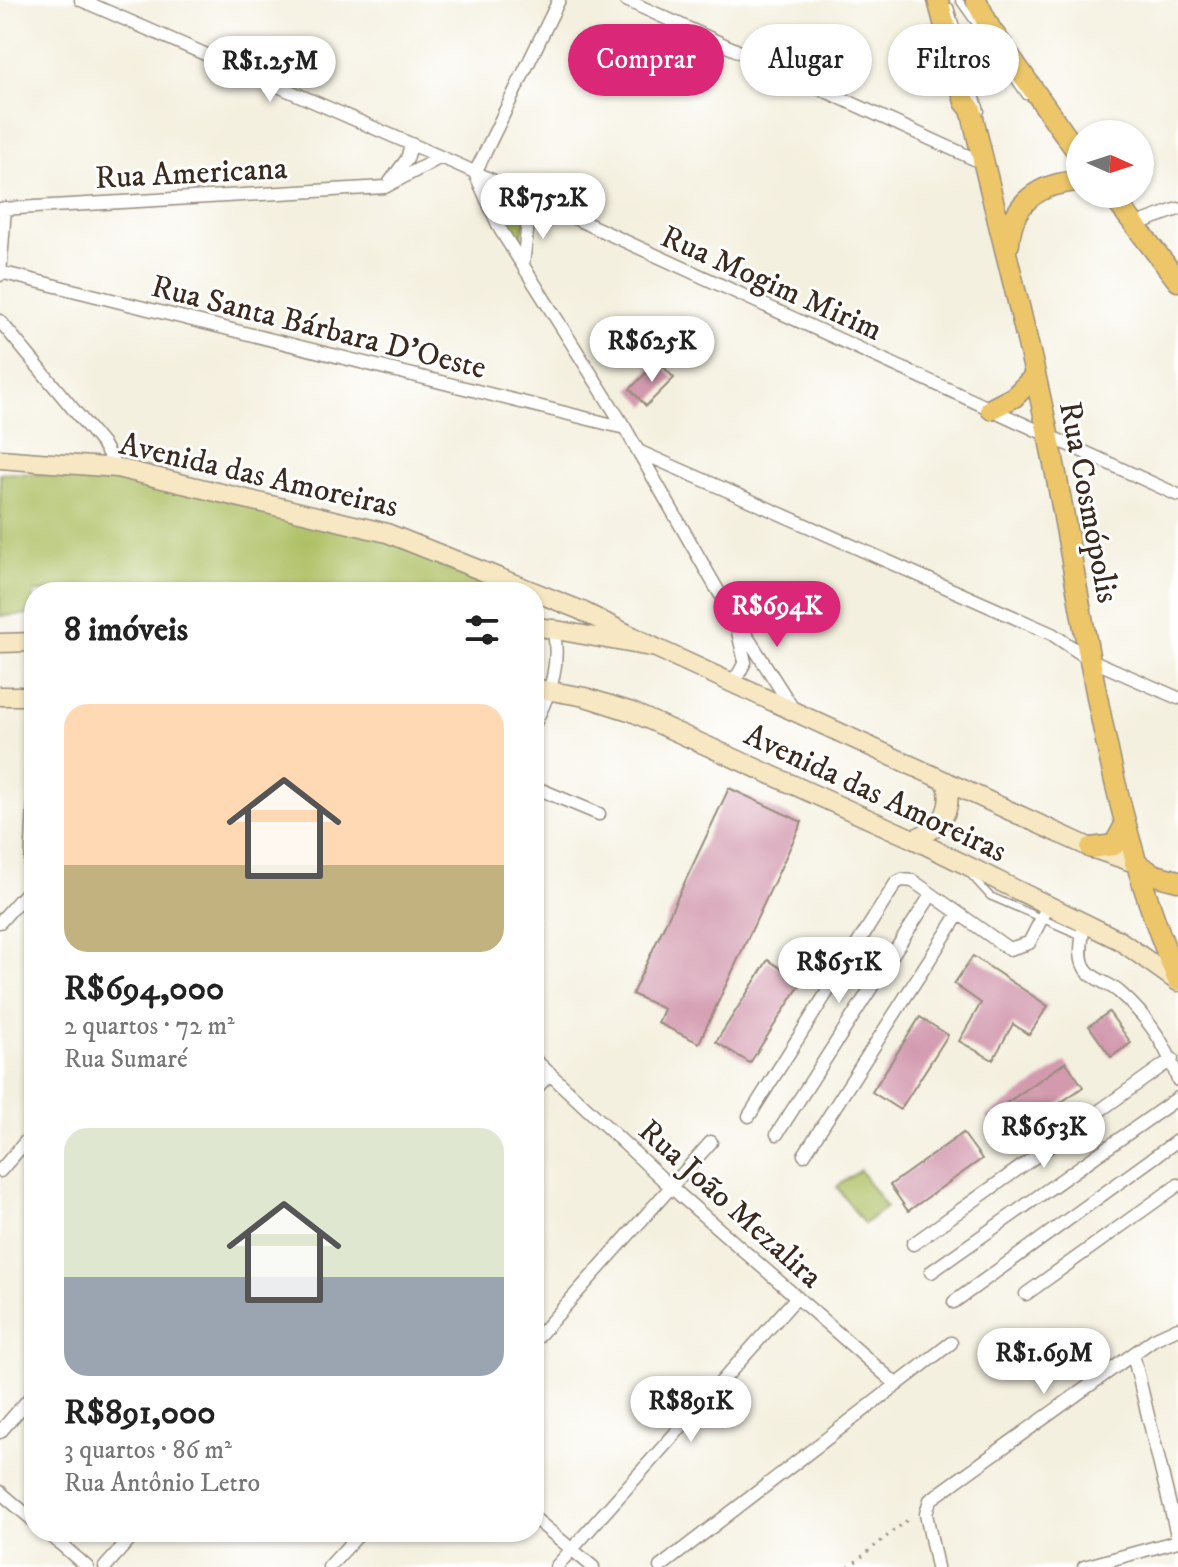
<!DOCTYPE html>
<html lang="pt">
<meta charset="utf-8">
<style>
body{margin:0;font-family:"IM FELL DW Pica",serif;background:#f6f6f6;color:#222;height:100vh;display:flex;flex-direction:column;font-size:30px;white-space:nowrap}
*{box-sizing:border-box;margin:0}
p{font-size:26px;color:#767676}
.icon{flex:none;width:44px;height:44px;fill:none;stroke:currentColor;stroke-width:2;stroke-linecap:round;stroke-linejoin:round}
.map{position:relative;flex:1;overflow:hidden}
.details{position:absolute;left:24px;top:582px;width:520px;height:960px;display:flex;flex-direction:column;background:#fff;border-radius:32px;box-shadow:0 2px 6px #0004}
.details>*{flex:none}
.top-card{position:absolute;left:568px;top:24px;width:490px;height:72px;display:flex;gap:16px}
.needle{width:52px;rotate:93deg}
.fabs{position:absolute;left:1066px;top:120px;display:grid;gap:16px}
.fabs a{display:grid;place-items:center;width:88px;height:88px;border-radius:50%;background:#fff;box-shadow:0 2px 6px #0004;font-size:40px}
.price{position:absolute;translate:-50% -68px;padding:0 18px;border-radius:28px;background:#fff;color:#222;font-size:26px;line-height:52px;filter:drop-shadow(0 2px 4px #0008)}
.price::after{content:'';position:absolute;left:50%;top:48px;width:24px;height:18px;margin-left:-12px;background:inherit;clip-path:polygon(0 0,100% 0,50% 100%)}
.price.selected{background:#db2777;color:#fff}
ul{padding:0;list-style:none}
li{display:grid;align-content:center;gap:16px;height:424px;padding:0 40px}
li span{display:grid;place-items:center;height:248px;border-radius:24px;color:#555}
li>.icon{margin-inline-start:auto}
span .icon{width:144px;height:144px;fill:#fffc;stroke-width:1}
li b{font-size:34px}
h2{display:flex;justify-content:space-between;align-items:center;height:96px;padding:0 40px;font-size:34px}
.chip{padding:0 28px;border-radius:36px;background:#fff;box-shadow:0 2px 6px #0004;font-size:28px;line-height:72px}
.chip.selected{background:#db2777;color:#fff}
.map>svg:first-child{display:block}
.green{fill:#adc064;stroke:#747541;stroke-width:2}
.building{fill:#d39aae}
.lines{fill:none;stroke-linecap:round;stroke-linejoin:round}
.lane-casing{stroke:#988d7e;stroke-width:9}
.street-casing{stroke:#988d7e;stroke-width:15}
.secondary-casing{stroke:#988d7e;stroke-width:21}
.primary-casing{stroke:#988d7e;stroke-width:23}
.path{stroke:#988d7e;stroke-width:3;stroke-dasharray:2 6;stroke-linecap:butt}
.lane{stroke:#fff;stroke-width:6}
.street{stroke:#fff;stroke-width:12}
.secondary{stroke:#f7e8c3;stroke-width:18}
.primary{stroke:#ecc669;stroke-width:20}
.labels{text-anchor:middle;stroke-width:6;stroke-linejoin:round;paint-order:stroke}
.street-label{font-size:32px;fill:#3b2a1e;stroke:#fff}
</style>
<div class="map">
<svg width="1178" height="1567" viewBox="0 0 1178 1567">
<rect width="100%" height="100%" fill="#fff"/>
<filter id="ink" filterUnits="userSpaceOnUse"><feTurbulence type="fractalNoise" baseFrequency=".0125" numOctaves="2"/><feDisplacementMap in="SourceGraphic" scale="16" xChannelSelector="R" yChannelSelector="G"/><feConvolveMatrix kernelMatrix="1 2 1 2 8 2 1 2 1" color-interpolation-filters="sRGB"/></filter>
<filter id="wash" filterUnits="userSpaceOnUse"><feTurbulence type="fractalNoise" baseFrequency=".006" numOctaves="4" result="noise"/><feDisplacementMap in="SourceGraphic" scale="32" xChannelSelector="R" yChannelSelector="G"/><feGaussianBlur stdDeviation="1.8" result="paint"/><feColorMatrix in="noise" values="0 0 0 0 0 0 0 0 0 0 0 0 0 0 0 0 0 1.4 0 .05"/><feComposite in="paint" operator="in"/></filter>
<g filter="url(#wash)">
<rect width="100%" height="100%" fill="#f4f0df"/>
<!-- green -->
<path class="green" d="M488 191 535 207 528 213 518 248Z
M0 473 127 476 385 538 495 592H34V614L0 616Z
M860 1170 886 1207 864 1224 837 1187Z"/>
<g id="blocks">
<!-- building -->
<path class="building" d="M658 361 674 378 646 406 630 389Z
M729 788 802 822 699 1043 658 1023 664 1009 632 994Z
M973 956 1048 1006 1029 1035 1013 1024 993 1060 959 1041 981 1003 954 984Z
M768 960 802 982 750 1063 716 1042Z
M1109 1012 1131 1043 1111 1057 1089 1026Z
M920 1017 948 1035 900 1110 872 1092Z
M1066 1062 1083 1087 1004 1142 986 1117Z
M963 1133 982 1159 908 1211 890 1185Z"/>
</g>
</g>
<g filter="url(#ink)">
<use href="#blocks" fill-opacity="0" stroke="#988d7e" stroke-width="2"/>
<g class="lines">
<defs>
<path id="lane" d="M959 0 985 37
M950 7 981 111
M996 53 1026 96
M968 872 990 896 1082 936"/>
<path id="street" d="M81 0 459 165 1178 495
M559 0 475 173 500 229 625 428 717 589 793 709
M626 0 983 163
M390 182 407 159 411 145
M0 209 385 187 439 158
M1134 225 1178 209
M523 264 528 223 543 207
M0 272 625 428
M0 275 5 208
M0 321 103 445 117 468
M638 451 1052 634 1089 659 1178 698
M727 682 738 675 745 662 738 632
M534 725C551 691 561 665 553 626
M534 787 599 814
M34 802 30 888 34 935
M0 922 30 888
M1084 922C1083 935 1078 954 1084 966 1090 979 1108 982 1119 992 1147 1016 1167 1045 1178 1080
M534 1059 672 1188 896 1384
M534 1091 550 1073
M749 1116 896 883 902 880 913 881 1009 949 1029 943 1048 906
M777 1134 931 895
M804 1155 958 915
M0 1171 34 1132
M913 1244 1172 1059
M931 1272 1178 1098
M1026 1294 1178 1185
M954 1302 1178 1140
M534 1341 711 1142
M1133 1354 1178 1539
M0 1432 34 1393
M0 1492 34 1521
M534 1518 593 1567
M47 1532 87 1567
M105 1567 136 1532
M329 1567 361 1532
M556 1567 797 1297
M660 1567 951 1343
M937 1567 926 1514 930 1500 1154 1339 1178 1328
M1084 1567 1178 1541"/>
<path id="secondary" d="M0 459 117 468 387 533 580 610 656 648
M534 626 656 648 1091 848 1135 863
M0 643 34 642
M534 688 585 697 632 712 913 839 1119 940 1178 982
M0 696H34
M913 839C940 829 955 811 946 781"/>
<path id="primary" d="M938 0 965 102 971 109C996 218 1026 325 1048 434 1086 617 1104 806 1178 980
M976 0 990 28 1080 156
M1111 194 1178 281
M1009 244C1011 203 1039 183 1080 181
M991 409 1014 397 1035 376
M1091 848 1114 845 1125 825
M1135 863 1155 875 1178 881"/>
</defs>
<!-- lane casing -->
<use href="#lane" class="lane-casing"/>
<!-- street casing -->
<use href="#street" class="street-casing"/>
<!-- secondary casing -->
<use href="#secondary" class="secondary-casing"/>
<!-- primary casing -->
<use href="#primary" class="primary-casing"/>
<!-- path -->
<path class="path" d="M849 1567 911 1517"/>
<!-- lane -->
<use href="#lane" class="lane"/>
<!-- street -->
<use href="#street" class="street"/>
<!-- secondary -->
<use href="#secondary" class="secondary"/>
<!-- primary -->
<use href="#primary" class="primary"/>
</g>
</g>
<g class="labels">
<!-- street labels -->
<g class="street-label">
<text transform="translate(191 172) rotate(-3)" y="11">Rua Americana</text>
<text transform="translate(772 282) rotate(24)" y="11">Rua Mogim Mirim</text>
<text transform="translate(319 326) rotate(14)" y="11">Rua Santa Bárbara D'Oeste</text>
<text transform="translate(259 474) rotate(13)" y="11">Avenida das Amoreiras</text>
<text transform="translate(1090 502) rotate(79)" y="11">Rua Cosmópolis</text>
<text transform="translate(876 792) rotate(25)" y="11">Avenida das Amoreiras</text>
<text transform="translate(731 1203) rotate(42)" y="11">Rua João Mezalira</text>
</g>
</g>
</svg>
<div class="fabs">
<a><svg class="needle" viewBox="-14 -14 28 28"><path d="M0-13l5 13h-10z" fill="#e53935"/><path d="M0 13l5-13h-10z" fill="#767676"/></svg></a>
</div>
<b class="price" style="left:270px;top:104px">R$1.25M</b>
<b class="price" style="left:543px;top:241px">R$752K</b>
<b class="price" style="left:652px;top:384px">R$625K</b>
<b class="price selected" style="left:777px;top:649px">R$694K</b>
<b class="price" style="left:839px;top:1005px">R$651K</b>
<b class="price" style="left:1044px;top:1170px">R$653K</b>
<b class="price" style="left:1044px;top:1396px">R$1.69M</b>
<b class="price" style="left:691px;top:1444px">R$891K</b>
<div class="top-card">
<a class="chip selected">Comprar</a>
<a class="chip">Alugar</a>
<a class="chip">Filtros</a>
</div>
<section class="details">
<h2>8 imóveis<svg class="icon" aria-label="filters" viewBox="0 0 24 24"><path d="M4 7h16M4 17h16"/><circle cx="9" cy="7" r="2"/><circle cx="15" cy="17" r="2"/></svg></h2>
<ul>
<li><span style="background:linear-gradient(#ffd9b3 65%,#c2b280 0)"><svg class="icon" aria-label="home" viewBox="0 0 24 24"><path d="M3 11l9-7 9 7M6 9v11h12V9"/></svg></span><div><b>R$694,000</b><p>2 quartos · 72 m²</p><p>Rua Sumaré</p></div></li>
<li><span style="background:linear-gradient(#dfe7d0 60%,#9aa5b1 0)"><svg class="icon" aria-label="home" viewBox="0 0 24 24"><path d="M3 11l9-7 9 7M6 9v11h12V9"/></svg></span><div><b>R$891,000</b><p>3 quartos · 86 m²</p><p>Rua Antônio Letro</p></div></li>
</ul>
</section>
</div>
